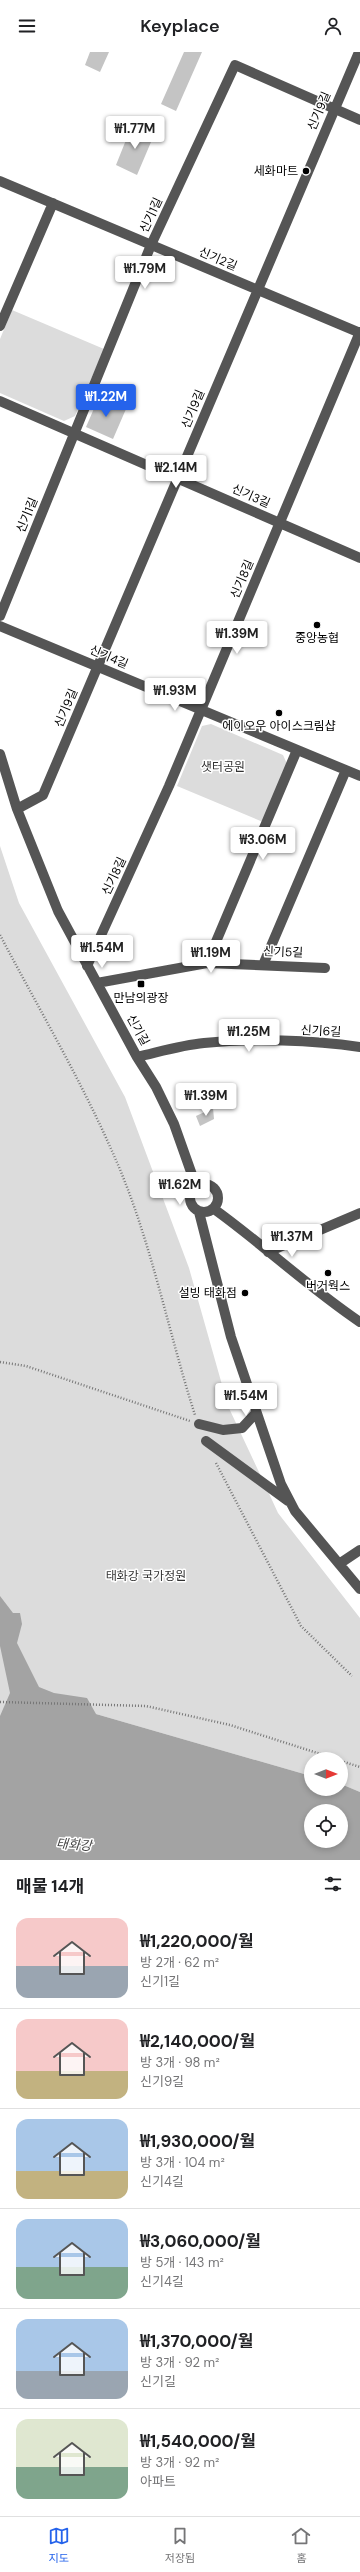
<!DOCTYPE html>
<html lang="ko">
<meta charset="utf-8">
<style>
body{margin:0;font-family:"DM Sans","Noto Sans KR",sans-serif;background:#f2f2f2;color:#202124;height:100vh;display:flex;flex-direction:column;font-size:15px;white-space:nowrap}
*{box-sizing:border-box;margin:0}
p{font-size:13px;color:#757577}
.icon{flex:none;width:22px;height:22px;fill:none;stroke:currentColor;stroke-width:2;stroke-linecap:round;stroke-linejoin:round}
.map{position:relative;height:1808px;overflow:hidden}
.details{display:flex;flex-direction:column;background:#fff;flex:1}
.details>*{flex:none}
.needle{width:26px;rotate:90deg}
.buttons{position:absolute;left:304px;top:1700px;display:grid;gap:8px}
.buttons a{display:grid;place-items:center;width:44px;height:44px;border-radius:50%;background:#fff;box-shadow:0 2px 6px #0003;font-size:20px}
.price{position:absolute;translate:-50% -34px;padding:0 9px;border-radius:4px;background:#fff;color:#222;font-size:13px;line-height:26px;filter:drop-shadow(0 1px 2px #0008)}
.price::after{content:'';position:absolute;left:50%;top:24px;width:12px;height:9px;margin-left:-6px;background:inherit;clip-path:polygon(0 0,100% 0,50% 100%)}
.price.selected{background:#2563eb;color:#fff}
ul{padding:0;list-style:none}
li{display:flex;align-items:center;gap:12px;height:100px;padding:0 16px}
li+li{border-top:1px solid #e0e0e0}
li span{display:grid;place-items:center;flex:none;width:112px;height:80px;border-radius:12px;color:#555}
li>.icon{margin-inline-start:auto}
span .icon{width:48px;height:48px;fill:#fffc;stroke-width:1}
li b{font-size:17px}
h2{display:flex;justify-content:space-between;align-items:center;height:48px;padding:0 16px;font-size:17px}
header{display:flex;justify-content:space-between;align-items:center;height:52px;padding:0 16px;background:#fff;font-size:18px;font-weight:600}
.tabs{display:flex;justify-content:space-around;align-items:center;height:56px;border-top:1px solid #e0e0e0;background:#fff;font-size:11px;color:#757577}
.tabs a{display:grid;justify-items:center;gap:2px}
.tabs .selected{color:#2563eb}
.map>svg:first-child{display:block}
.green{fill:#dcdcdc}
.water{fill:#a3a3a3;fill-rule:evenodd}
.building{fill:#c4c4c4}
.lines{fill:none;stroke-linecap:round;stroke-linejoin:round}
.path{stroke:#777;stroke-width:2.5;stroke-dasharray:1 2;stroke-linecap:butt}
.minor{stroke:#555;stroke-width:10}
.poi-dot{fill:#000;stroke:#fff;stroke-width:1.5}
.labels{text-anchor:middle;stroke-width:3;stroke-linejoin:round;paint-order:stroke}
.street-label{font-size:12px;fill:#000;stroke:#fff}
.poi-label{font-size:12px;fill:#000;stroke:#fff}
.park-label{font-size:12px;fill:#333;stroke:#fff}
.water-label{font-size:13px;font-style:italic;fill:#444;stroke:#fff}
</style>
<header><svg class="icon" aria-label="menu" viewBox="0 0 24 24"><path d="M4 6h16M4 12h16M4 18h16"/></svg>Keyplace<svg class="icon" aria-label="person" viewBox="0 0 24 24"><circle cx="12" cy="8" r="4"/><path d="M4 21q1-7 8-7t8 7"/></svg></header>
<div class="map">
<svg width="360" height="1808" viewBox="0 0 360 1808">
<rect width="100%" height="100%" fill="#fff"/>
<!-- green -->
<path class="green" d="M12 258 104 297 75 364 64 369 0 341V287Z
M211 672 283 703 287 712 263 770 177 734 202 674Z
M0 794 19 851 125 1045 189 1216 228 1354 266 1435 278 1461 360 1566V1740L341 1732V1707H311V1724L96 1662 0 1666Z"/>
<!-- water -->
<path class="water" d="M0 1544 13 1561H20L22 1572 17 1591 39 1635 54 1641 87 1646 96 1662 311 1724V1737H341V1732L360 1740V1808H0V1664L10 1641 0 1594ZM311 1759H341V1789H311Z"/>
<!-- building -->
<path class="building" d="M90 0H109L100 20 85 13Z
M184 0H202L176 59 161 52Z
M132 73 154 83 137 123 116 113Z
M99 345 126 357 113 387 86 375Z
M213 1056 214 1067 200 1074 196 1064Z"/>
<g class="lines">
<!-- path -->
<path class="path" d="M0 883C41 961 87 1038 121 1120 153 1198 169 1282 195 1363
M0 1310 26 1314 190 1369
M216 1411 301 1574 352 1624
M0 1650 146 1654 230 1673 336 1707
M341 1709 360 1715"/>
<!-- minor -->
<path class="minor" d="M0 129 360 281
M0 274 53 151
M0 349 360 506
M0 564 151 193 235 13 360 68
M0 574 360 724
M0 702 17 757 58 859 137 1005 156 1035 174 1072 196 1134
M17 757 43 743 359 0
M207 911 297 698
M263 913 346 718
M87 914 169 734 360 280
M97 931 207 911 325 916
M137 1005C159 1000 182 993 204 991 251 986 313 988 360 995
M190 1146a14 14 0 1 1 28 0a14 14 0 1 1-28 0Z
M214 1157C264 1193 308 1235 360 1270
M199 1160 231 1285 281 1432 295 1459 360 1537
M268 1200 360 1161
M199 1372 223 1378 242 1376 256 1361
M206 1389 288 1449
M339 1512 360 1498"/>
</g>
<!-- markers -->
<g class="poi-dot">
<circle cx="306" cy="119" r="4"/>
<circle cx="317" cy="573" r="4"/>
<circle cx="279" cy="661" r="4"/>
<rect x="137" y="928" width="8" height="8" rx="2"/>
<circle cx="328" cy="1221" r="4"/>
<circle cx="245" cy="1241" r="4"/>
</g>
<g class="labels">
<!-- street labels -->
<g class="street-label">
<text transform="translate(319 59) rotate(-67)" y="4">신기9길</text>
<text transform="translate(151 163) rotate(-65)" y="4">신기1길</text>
<text transform="translate(218 207) rotate(23)" y="4">신기2길</text>
<text transform="translate(193 357) rotate(-67)" y="4">신기9길</text>
<text transform="translate(251 444) rotate(24)" y="4">신기3길</text>
<text transform="translate(27 463) rotate(-68)" y="4">신기1길</text>
<text transform="translate(242 527) rotate(-67)" y="4">신기8길</text>
<text transform="translate(109 605) rotate(23)" y="4">신기4길</text>
<text transform="translate(66 656) rotate(-67)" y="4">신기9길</text>
<text transform="translate(114 824) rotate(-65)" y="4">신기8길</text>
<text transform="translate(283 900) rotate(2)" y="4">신기5길</text>
<text transform="translate(138 978) rotate(61)" y="4">신기길</text>
<text transform="translate(321 979) rotate(3)" y="4">신기6길</text>
</g>
<!-- poi labels -->
<g class="poi-label">
<text x="298" y="123" text-anchor="end">세화마트</text>
<text x="317" y="590">중앙농협</text>
<text x="279" y="678">에이오우 아이스크림샵</text>
<text x="141" y="950">만남의광장</text>
<text x="328" y="1238">버거웍스</text>
<text x="237" y="1245" text-anchor="end">설빙 태화점</text>
</g>
<!-- park labels -->
<g class="park-label">
<text x="223" y="719">샛터공원</text>
<text x="146" y="1528">태화강 국가정원</text>
</g>
<!-- water labels -->
<g class="water-label">
<text transform="translate(74 1792) rotate(4)" y="5">태화강</text>
</g>
</g>
</svg>
<div class="buttons">
<a><svg class="needle" viewBox="-14 -14 28 28"><path d="M0-13l5 13h-10z" fill="#e53935"/><path d="M0 13l5-13h-10z" fill="#757577"/></svg></a>
<a><svg class="icon" aria-label="locate" viewBox="0 0 24 24"><circle cx="12" cy="12" r="6"/><path d="M12 2v4M12 18v4M2 12h4M18 12h4"/></svg></a>
</div>
<b class="price" style="left:135px;top:98px">₩1.77M</b>
<b class="price" style="left:145px;top:238px">₩1.79M</b>
<b class="price selected" style="left:106px;top:366px">₩1.22M</b>
<b class="price" style="left:176px;top:437px">₩2.14M</b>
<b class="price" style="left:237px;top:603px">₩1.39M</b>
<b class="price" style="left:175px;top:660px">₩1.93M</b>
<b class="price" style="left:263px;top:809px">₩3.06M</b>
<b class="price" style="left:102px;top:917px">₩1.54M</b>
<b class="price" style="left:211px;top:922px">₩1.19M</b>
<b class="price" style="left:249px;top:1001px">₩1.25M</b>
<b class="price" style="left:206px;top:1065px">₩1.39M</b>
<b class="price" style="left:180px;top:1154px">₩1.62M</b>
<b class="price" style="left:292px;top:1206px">₩1.37M</b>
<b class="price" style="left:246px;top:1365px">₩1.54M</b>
</div>
<section class="details">
<h2>매물 14개<svg class="icon" aria-label="filters" viewBox="0 0 24 24"><path d="M4 7h16M4 17h16"/><circle cx="9" cy="7" r="2"/><circle cx="15" cy="17" r="2"/></svg></h2>
<ul>
<li><span style="background:linear-gradient(#f6c9c9 60%,#9aa5b1 0)"><svg class="icon" aria-label="home" viewBox="0 0 24 24"><path d="M3 11l9-7 9 7M6 9v11h12V9"/></svg></span><div><b>₩1,220,000/월</b><p>방 2개 · 62 m²</p><p>신기1길</p></div></li>
<li><span style="background:linear-gradient(#f6c9c9 65%,#c2b280 0)"><svg class="icon" aria-label="home" viewBox="0 0 24 24"><path d="M3 11l9-7 9 7M6 9v11h12V9"/></svg></span><div><b>₩2,140,000/월</b><p>방 3개 · 98 m²</p><p>신기9길</p></div></li>
<li><span style="background:linear-gradient(#a9c7e8 65%,#c2b280 0)"><svg class="icon" aria-label="home" viewBox="0 0 24 24"><path d="M3 11l9-7 9 7M6 9v11h12V9"/></svg></span><div><b>₩1,930,000/월</b><p>방 3개 · 104 m²</p><p>신기4길</p></div></li>
<li><span style="background:linear-gradient(#a9c7e8 60%,#7fa58c 0)"><svg class="icon" aria-label="home" viewBox="0 0 24 24"><path d="M3 11l9-7 9 7M6 9v11h12V9"/></svg></span><div><b>₩3,060,000/월</b><p>방 5개 · 143 m²</p><p>신기4길</p></div></li>
<li><span style="background:linear-gradient(#a9c7e8 65%,#9aa5b1 0)"><svg class="icon" aria-label="home" viewBox="0 0 24 24"><path d="M3 11l9-7 9 7M6 9v11h12V9"/></svg></span><div><b>₩1,370,000/월</b><p>방 3개 · 92 m²</p><p>신기길</p></div></li>
<li><span style="background:linear-gradient(#dfe7d0 60%,#7fa58c 0)"><svg class="icon" aria-label="home" viewBox="0 0 24 24"><path d="M3 11l9-7 9 7M6 9v11h12V9"/></svg></span><div><b>₩1,540,000/월</b><p>방 3개 · 92 m²</p><p>아파트</p></div></li>
</ul>
</section>
<nav class="tabs">
<a class="selected"><svg class="icon" aria-label="map" viewBox="0 0 24 24"><path d="M3 6l6-2 6 2 6-2v14l-6 2-6-2-6 2zM9 4v14M15 6v14"/></svg>지도</a>
<a><svg class="icon" aria-label="saved" viewBox="0 0 24 24"><path d="M7 4h10v16l-5-4-5 4z"/></svg>저장됨</a>
<a><svg class="icon" aria-label="home" viewBox="0 0 24 24"><path d="M3 11l9-7 9 7M6 9v11h12V9"/></svg>홈</a>
</nav>
